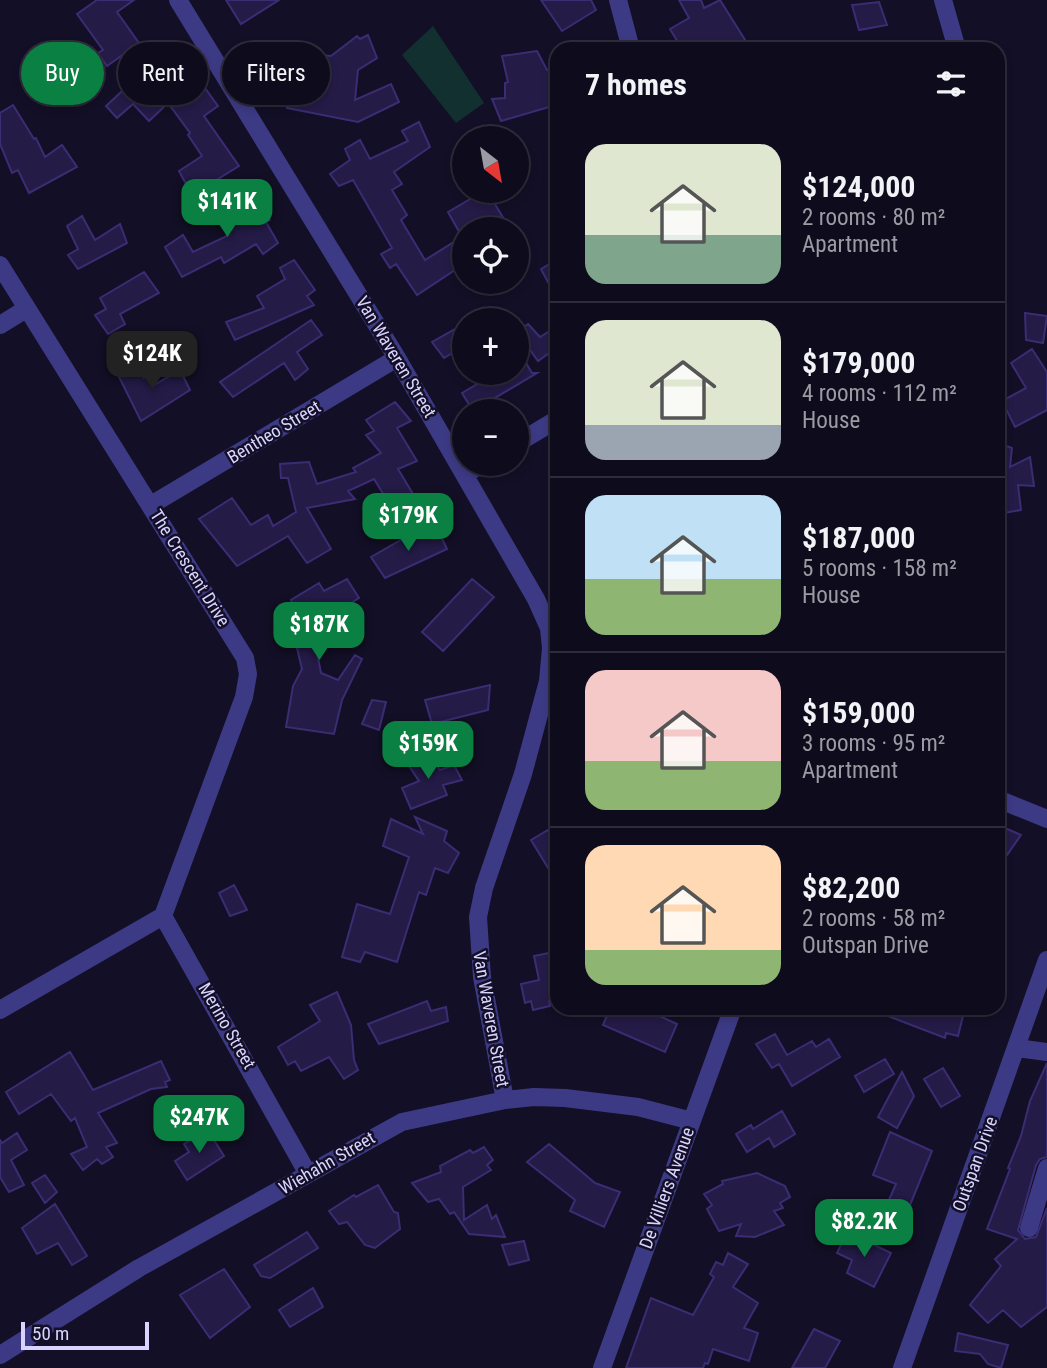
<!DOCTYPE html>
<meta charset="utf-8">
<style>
body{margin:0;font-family:"Roboto Condensed",sans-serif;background:#1c1929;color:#f1f3f6;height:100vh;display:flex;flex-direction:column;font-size:26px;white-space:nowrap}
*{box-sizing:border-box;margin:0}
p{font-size:23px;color:#9b9ba3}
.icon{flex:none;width:38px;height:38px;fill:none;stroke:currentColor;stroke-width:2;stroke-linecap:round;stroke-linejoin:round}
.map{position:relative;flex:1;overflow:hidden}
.drawer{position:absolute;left:550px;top:42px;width:455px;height:973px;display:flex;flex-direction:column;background:#0e0b1c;border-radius:21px;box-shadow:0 4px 10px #0003,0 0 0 2px #2e2b3b}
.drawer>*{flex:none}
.guide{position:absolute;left:21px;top:42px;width:424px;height:63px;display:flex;gap:14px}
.needle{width:46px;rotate:149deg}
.controls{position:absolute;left:452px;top:126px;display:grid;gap:14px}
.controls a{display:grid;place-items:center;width:77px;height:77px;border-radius:50%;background:#0e0b1c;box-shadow:0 4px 10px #0003,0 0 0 2px #2e2b3b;font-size:35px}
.scale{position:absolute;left:21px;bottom:18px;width:128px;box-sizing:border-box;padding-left:7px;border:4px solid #d9d4ff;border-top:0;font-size:19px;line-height:24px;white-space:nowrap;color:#d9d4ff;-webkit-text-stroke:5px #130f26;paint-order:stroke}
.price{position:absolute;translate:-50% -60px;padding:0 16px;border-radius:14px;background:#0b8043;color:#fff;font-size:23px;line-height:46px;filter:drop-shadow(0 2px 4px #0008)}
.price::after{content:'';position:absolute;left:50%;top:42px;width:21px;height:16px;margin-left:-10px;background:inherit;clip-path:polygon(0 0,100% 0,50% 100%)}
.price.on{background:#222;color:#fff}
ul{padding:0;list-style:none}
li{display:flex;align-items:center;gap:21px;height:175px;padding:0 35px}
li+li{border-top:2px solid #2e2b3b}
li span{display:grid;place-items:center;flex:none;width:196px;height:140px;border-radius:21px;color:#555}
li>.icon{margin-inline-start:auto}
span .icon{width:84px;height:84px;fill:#fffc;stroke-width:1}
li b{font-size:30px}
h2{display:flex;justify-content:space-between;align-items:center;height:84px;padding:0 35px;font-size:30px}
.pill{padding:0 24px;border-radius:32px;background:#0e0b1c;box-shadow:0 4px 10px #0003,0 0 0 2px #2e2b3b;font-size:24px;line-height:63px}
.pill.on{background:#0b8043;color:#fff}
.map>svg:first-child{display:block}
.green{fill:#12302f}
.building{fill:#241b47;stroke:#3b2d73;stroke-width:2}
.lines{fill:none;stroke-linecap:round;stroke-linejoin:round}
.minor{stroke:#3d3a85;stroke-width:18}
.labels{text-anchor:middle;stroke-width:5;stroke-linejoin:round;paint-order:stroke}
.street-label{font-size:18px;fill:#d9d4ff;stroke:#130f26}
</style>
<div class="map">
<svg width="1047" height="1368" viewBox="0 0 1047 1368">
<rect width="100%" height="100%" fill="#130f26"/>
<!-- green -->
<path class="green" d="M433 26 484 103 456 123 402 55Z"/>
<!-- building -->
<path class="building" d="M97 0H134L117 12 139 43 107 66 98 53 103 50 77 14Z
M226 0H279L241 24Z
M541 0H591L596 10 562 31Z
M679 0H701L704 8 720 0 747 43 738 49H682L670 29 689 18Z
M879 2 887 25 859 30 852 5Z
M368 35 377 58 358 70 355 100 391 84 399 102 358 122 287 108 298 79 308 85 310 54 331 56 357 36 360 39Z
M537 51 547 70 556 69V105L501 121 492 99 505 98V83L508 82 502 56Z
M170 61 184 80 194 73 218 106 204 116 239 166 192 195 179 171 202 156 188 135 190 133 168 103 149 121 133 104 117 118 106 106 135 79 140 84Z
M13 105 34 139 36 138 45 157 62 145 77 167 29 193 18 170 12 173 0 144V113Z
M419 122 430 147 394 172 402 184 392 190 407 215 401 220 425 260 457 240 464 248V264L417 295 396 264 390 268 381 254 392 248 353 180 339 186 330 174 350 160 345 149 360 140 370 159 408 141 402 131Z
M484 191H487L510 229H491L485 220 470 229H464L461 235 448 212Z
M241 197 249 213 266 206 270 220 266 222 278 243 263 254 256 244 224 263 221 257 182 277 165 247 183 235 193 252 227 236 222 212Z
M82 216 95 240 120 224 127 243 78 269 68 255 78 249 67 226Z
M294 260 315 290 307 296 314 305 235 340 226 322 264 308 257 296 285 279 280 268Z
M556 260V297L541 269Z
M144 272 159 293 120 314 125 324 108 334 95 315 106 309 100 298Z
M1025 313 1047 316 1043 343 1026 340Z
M311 320 322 335 297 352 308 369 295 380 284 363 233 397 220 382Z
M464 324V346L444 358 432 342Z
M528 324 540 337 556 327V348L538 361 517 332Z
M516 346 532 373H537L473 411 462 393 496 373H516Z
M1032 349 1047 372V410L1015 427 1002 401 1026 388 1011 363Z
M135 365 144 378 149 375 154 385 180 370 190 390 141 421 118 375Z
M395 402 411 421 397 428 417 461 398 469 416 499 395 513 374 479 348 491 355 499 307 508 331 549 307 563 288 536 237 566 199 519 232 498 251 525 268 515 273 526 296 512 288 478H281L280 464 309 462 317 484 356 472 353 468 381 453 366 435 374 431 366 420Z
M998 443 1012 448 1010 467 1030 457 1034 486 1018 485 1021 510 998 514Z
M420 529 425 538 439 532 447 549 385 578 371 557Z
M347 579 359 598 312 628 321 673 338 680 355 655 362 659 342 700 334 734 286 727 293 686 302 669 297 648 312 642 289 619 296 613 291 600 319 583 324 591Z
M472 579 494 597 443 651 422 632Z
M490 685 488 710 432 724 425 700Z
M372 700 386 702 379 730 362 724Z
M426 751 440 770 454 765 462 780 443 785 447 795 411 809 402 788 419 781 407 763Z
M415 817 447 831 444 841 459 853 448 873 435 868 426 895 419 892 397 962 365 952 360 962 342 957 357 904 390 914 409 857 383 846 391 819 423 834Z
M998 825 1021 835 998 868Z
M548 830 556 845V881L531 840Z
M234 885 247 910 230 916 219 893Z
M554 952 556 999 549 1001 550 1006 533 1010 531 1001 525 1003 521 984 539 980 534 956Z
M337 992 351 1025 354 1060 358 1070 344 1079 329 1057 301 1071 295 1061 288 1065 278 1047 320 1021 310 1005Z
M427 1001 431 1011 446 1007 448 1021 379 1044 368 1024Z
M610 1008H642L677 1024 665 1052 603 1025Z
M867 1008H965L958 1036 946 1033 945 1038Z
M775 1034 787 1055 812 1041 816 1047 829 1039 840 1057 792 1086 779 1064 772 1068 756 1044Z
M70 1052 93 1090 161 1061 170 1080 165 1082 167 1087 151 1089 98 1113 117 1143 106 1147 113 1157 102 1164 97 1159 83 1170 71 1154 87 1147 75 1118 71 1121 51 1094 19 1114 6 1092Z
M885 1059 894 1074 864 1092 855 1076Z
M1047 1063V1157L1040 1159 1036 1165 1018 1230 1025 1239 1036 1237 1047 1208V1307L1021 1327 1003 1310 988 1323 970 1305 1001 1266 995 1259 1017 1239 987 1229 1010 1169 1008 1168 1021 1136 1030 1101Z
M943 1068 960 1096 941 1107 924 1079Z
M902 1072 914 1096 897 1128 878 1117Z
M782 1111 795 1134 774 1147 769 1138 747 1152 736 1134 751 1125 753 1129Z
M207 1129 224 1156 187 1180 175 1161 189 1152 184 1144Z
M890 1132 932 1151 904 1220 884 1211 896 1184 873 1175Z
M17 1133 27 1150 11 1160 24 1185 9 1192 0 1177V1140L2 1143Z
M549 1144 595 1183 620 1192 604 1227 570 1211 575 1200 527 1162Z
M484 1147 493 1160 487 1165 491 1170 463 1187 464 1220 487 1205 492 1219 496 1215 505 1237 469 1234 454 1212 450 1214 439 1199 428 1202 412 1183 441 1172 440 1166 470 1150 473 1153Z
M757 1173 785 1186 790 1197 780 1203 783 1208 774 1211 784 1225 755 1237 736 1236 741 1224 719 1231 707 1209 712 1205 704 1194 723 1184 722 1181Z
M45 1175 57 1192 45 1203 32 1183Z
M378 1185 394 1212 398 1213 400 1229 375 1248 365 1245 347 1222 339 1224 329 1211 354 1195 356 1197Z
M55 1204 87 1256 72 1265 58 1243 37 1254 22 1228Z
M307 1232 318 1248 270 1278 261 1276 254 1265Z
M847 1232 891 1253 874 1287 847 1273 852 1260 837 1253Z
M524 1241 529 1260 509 1265 502 1245Z
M728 1253 748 1264 733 1287 758 1303 744 1328 758 1333 749 1361 713 1349 708 1364 705 1363 703 1368H626L651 1298 693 1315 714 1277 710 1274 716 1262 723 1265Z
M224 1269 250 1307 210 1338 180 1295Z
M313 1288 323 1307 290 1327 279 1310Z
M814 1329 840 1341 825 1368H792Z
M958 1333 1008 1345 1001 1368 988 1364 980 1354 955 1351Z"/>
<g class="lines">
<!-- minor -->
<path class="minor" d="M178 0 397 358 536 599 549 628 551 648 548 681 523 774 484 888 478 917 482 977 505 1100
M618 0 631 49
M943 0 957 49
M0 265 245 658 248 674 244 697 163 916 0 1010
M0 325 26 309
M516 444 556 420
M465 474 483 464
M151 505 397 358
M998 799 1047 819
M163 916 308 1174
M1017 1048 1047 1052
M1029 1228 1047 1168
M0 1355 139 1268 402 1122 505 1100 534 1097 565 1098 638 1107 692 1121
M602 1368 733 1008
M902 1368 1047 960"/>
</g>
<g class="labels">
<!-- street labels -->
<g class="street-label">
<text transform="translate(396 357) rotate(59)" y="6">Van Waveren Street</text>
<text transform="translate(274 432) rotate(-31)" y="6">Bentheo Street</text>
<text transform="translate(190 568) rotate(58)" y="6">The Crescent Drive</text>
<text transform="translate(491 1019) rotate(80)" y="6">Van Waveren Street</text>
<text transform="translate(227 1026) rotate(60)" y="6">Merino Street</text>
<text transform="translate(327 1163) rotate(-30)" y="6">Wiehahn Street</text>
<text transform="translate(975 1164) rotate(-70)" y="6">Outspan Drive</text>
<text transform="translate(667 1188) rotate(-70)" y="6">De Villiers Avenue</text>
</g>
</g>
</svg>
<div class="controls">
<a><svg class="needle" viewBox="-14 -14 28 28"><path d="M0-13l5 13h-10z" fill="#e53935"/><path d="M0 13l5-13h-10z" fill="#9b9ba3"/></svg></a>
<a><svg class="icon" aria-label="locate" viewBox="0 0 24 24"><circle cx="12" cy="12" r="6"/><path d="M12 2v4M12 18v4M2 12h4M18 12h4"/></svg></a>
<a>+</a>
<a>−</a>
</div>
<div class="scale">50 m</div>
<b class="price" style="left:227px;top:239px">$141K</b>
<b class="price on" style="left:152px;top:391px">$124K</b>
<b class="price" style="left:408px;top:553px">$179K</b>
<b class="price" style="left:319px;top:662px">$187K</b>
<b class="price" style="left:428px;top:781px">$159K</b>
<b class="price" style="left:199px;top:1155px">$247K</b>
<b class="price" style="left:864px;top:1259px">$82.2K</b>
<div class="guide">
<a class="pill on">Buy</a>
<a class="pill">Rent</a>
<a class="pill">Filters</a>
</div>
<section class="drawer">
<h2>7 homes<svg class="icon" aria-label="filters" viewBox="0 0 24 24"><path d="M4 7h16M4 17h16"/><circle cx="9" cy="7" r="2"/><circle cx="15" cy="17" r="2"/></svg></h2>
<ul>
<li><span style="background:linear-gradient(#dfe7d0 65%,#7fa58c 0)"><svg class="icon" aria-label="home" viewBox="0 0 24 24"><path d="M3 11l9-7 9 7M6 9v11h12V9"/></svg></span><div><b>$124,000</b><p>2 rooms · 80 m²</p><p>Apartment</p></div></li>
<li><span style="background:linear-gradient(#dfe7d0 75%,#9aa5b1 0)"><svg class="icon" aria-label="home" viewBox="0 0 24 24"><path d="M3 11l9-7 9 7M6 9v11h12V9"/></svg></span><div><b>$179,000</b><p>4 rooms · 112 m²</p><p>House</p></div></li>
<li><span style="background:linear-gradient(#bfe0f5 60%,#8fb573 0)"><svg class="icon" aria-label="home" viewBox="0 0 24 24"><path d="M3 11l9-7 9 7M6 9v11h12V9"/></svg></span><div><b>$187,000</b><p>5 rooms · 158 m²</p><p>House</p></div></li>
<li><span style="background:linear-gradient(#f6c9c9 65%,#8fb573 0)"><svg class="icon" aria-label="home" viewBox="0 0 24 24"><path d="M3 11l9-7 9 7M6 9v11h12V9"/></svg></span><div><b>$159,000</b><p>3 rooms · 95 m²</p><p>Apartment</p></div></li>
<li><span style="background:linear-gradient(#ffd9b3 75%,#8fb573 0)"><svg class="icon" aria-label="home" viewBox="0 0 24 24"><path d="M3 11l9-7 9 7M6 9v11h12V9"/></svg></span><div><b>$82,200</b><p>2 rooms · 58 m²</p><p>Outspan Drive</p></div></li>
</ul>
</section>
</div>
